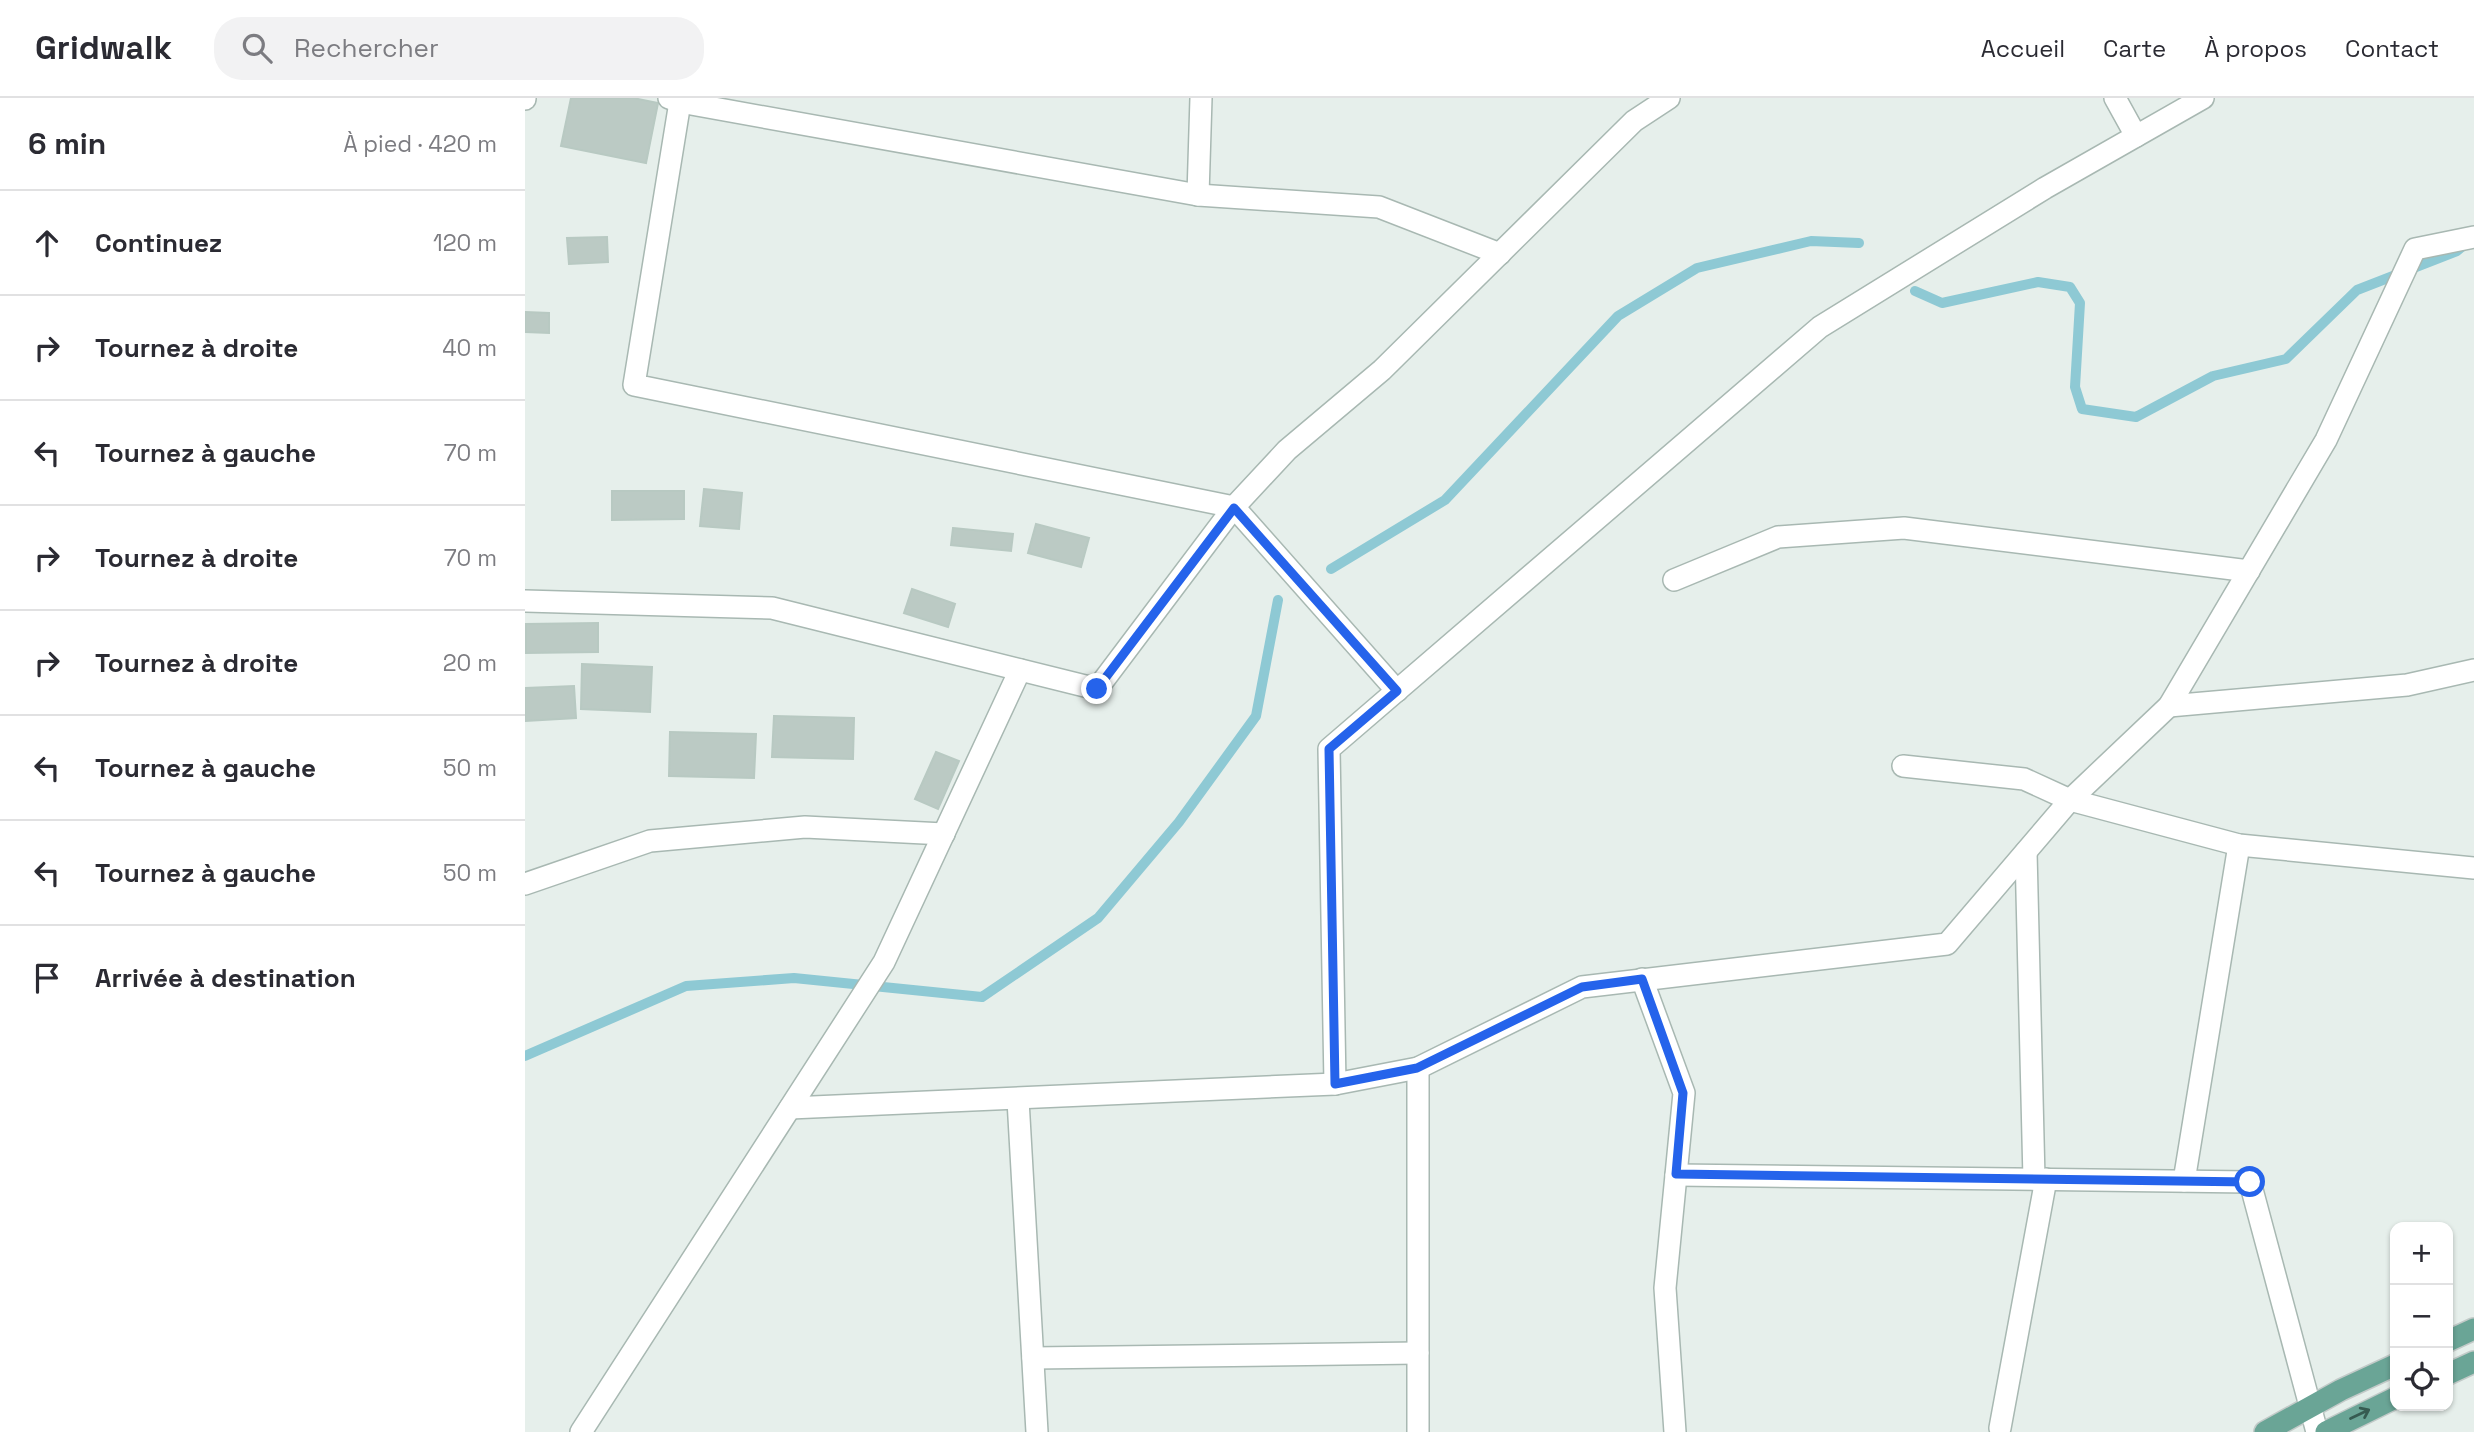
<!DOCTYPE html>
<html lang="fr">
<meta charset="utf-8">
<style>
:root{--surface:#fff;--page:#f2f2f3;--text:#2b2b33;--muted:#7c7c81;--line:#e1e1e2}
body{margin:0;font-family:"Space Grotesk",sans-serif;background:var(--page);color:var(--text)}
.controls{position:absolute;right:21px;bottom:21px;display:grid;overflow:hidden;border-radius:14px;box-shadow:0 2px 5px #0004}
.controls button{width:63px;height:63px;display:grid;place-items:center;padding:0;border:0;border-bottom:2px solid var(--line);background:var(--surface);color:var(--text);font:35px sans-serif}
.stop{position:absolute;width:21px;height:21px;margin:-16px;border:5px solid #2563eb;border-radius:50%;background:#fff}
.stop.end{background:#2563eb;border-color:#fff;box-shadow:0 2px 7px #0008}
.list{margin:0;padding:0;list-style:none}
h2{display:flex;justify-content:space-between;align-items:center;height:91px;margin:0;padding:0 28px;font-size:30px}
h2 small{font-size:23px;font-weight:400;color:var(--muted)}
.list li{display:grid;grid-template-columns:46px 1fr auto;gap:21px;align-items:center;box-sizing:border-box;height:105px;padding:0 28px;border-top:2px solid var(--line)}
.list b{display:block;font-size:26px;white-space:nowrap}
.list em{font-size:23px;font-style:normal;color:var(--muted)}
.icon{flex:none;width:38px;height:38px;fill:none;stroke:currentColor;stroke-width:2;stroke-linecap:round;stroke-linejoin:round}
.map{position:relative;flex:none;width:1949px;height:1334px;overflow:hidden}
header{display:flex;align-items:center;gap:42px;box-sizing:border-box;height:98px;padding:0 35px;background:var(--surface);border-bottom:2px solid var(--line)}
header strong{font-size:33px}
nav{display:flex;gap:38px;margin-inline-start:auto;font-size:24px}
.search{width:490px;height:63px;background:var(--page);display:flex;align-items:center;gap:18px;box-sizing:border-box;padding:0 24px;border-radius:28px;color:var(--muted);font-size:26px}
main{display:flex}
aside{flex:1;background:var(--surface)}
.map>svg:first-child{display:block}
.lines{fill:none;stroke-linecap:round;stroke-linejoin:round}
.stream{stroke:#8ec9d4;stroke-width:10}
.building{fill:#bbcac4;stroke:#b8c9c2;stroke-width:2}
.minor-casing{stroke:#a8b8b2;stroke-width:24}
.major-casing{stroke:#c2cac8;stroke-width:24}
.minor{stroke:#fff;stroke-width:21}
.major{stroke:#6aa596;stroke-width:21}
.oneway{stroke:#365b51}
.route{stroke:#2563eb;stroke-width:9}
</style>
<header>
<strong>Gridwalk</strong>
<div class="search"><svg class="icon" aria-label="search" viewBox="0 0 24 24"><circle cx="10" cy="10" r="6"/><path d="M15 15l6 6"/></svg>Rechercher</div>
<nav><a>Accueil</a><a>Carte</a><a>À propos</a><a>Contact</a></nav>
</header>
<main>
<aside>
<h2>6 min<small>À pied · 420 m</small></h2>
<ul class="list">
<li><svg class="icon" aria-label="ahead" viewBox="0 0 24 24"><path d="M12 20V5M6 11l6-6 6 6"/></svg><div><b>Continuez</b></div><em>120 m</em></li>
<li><svg class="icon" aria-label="right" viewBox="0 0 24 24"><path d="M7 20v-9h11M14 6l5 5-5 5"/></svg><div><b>Tournez à droite</b></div><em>40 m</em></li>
<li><svg class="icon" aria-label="left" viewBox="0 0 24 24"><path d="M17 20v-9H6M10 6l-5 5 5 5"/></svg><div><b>Tournez à gauche</b></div><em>70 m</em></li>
<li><svg class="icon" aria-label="right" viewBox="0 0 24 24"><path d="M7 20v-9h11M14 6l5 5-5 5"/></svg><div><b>Tournez à droite</b></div><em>70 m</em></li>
<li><svg class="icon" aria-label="right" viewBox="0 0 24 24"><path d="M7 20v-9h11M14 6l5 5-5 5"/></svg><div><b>Tournez à droite</b></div><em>20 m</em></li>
<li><svg class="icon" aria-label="left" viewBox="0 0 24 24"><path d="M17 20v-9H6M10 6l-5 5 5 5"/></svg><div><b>Tournez à gauche</b></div><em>50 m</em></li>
<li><svg class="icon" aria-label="left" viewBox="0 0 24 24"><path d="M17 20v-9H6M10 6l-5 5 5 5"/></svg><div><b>Tournez à gauche</b></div><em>50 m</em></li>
<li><svg class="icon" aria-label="arrive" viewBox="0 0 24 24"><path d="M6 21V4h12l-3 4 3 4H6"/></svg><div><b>Arrivée à destination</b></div></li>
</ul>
</aside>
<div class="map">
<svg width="1949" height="1334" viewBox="0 0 1949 1334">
<rect width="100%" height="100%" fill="#e6efeb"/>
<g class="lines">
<g class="stream">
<polyline points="1390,193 1417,205 1513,184 1545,189 1555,205 1550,289 1557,311 1611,319 1688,278 1761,261 1832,192 1932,153 1938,148"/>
<polyline points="806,471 920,402 1093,218 1172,170 1286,143 1334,145"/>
<polyline points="0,958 161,888 269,880 457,899 573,820 654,724 731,618 753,502"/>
</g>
</g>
<g class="building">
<polygon points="46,0 108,0 133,5 121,65 36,48"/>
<polygon points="82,139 83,164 44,166 42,140"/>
<polygon points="0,214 24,215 24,235 0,234"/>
<polygon points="179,391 217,395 214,431 175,428"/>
<polygon points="87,393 159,393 159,421 87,422"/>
<polygon points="511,426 564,440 556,469 503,455"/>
<polygon points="428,430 488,436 486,453 426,447"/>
<polygon points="387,491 430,506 423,529 379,515"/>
<polygon points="73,525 73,554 1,555 1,526"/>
<polygon points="57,566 127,569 125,614 56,611"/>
<polygon points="49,588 51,620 0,623 0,590"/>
<polygon points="249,618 329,620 328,661 247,659"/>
<polygon points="145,634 231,636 229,680 144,678"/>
<polygon points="411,654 434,663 413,711 390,701"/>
</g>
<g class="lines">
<defs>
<g id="minor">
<polyline points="144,0 155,4 673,97 854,109 975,156"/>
<polyline points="1590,0 1611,38"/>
<polyline points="0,1 0,0"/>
<polyline points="155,4 109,287 709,409 872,593"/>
<polyline points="673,97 676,0"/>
<polyline points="1149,482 1253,439 1379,430 1724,473"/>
<polyline points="0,503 247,510 572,591 709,409 762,352 857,272 1109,23 1144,0"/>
<polyline points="1644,608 1882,587 1949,572"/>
<polyline points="1378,668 1499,681 1545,702 1714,747 1949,770"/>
<polyline points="1501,754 1509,1081"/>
<polyline points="0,786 125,743 280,729 419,736"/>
<polyline points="1117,881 1159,995 1140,1190 1150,1334"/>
<polyline points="893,970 893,1334"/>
<polyline points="810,986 804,651 1295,229 1520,90 1678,0"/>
<polyline points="493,1002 512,1334"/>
<polyline points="265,1010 810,986 893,970 1057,889 1422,846 1545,702 1644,608 1801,342 1890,151 1949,139"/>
<polyline points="1151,1077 1725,1084 1792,1334"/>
<polyline points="1659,1083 1714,747"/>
<polyline points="508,1260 893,1255"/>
<polyline points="1475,1330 1521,1081"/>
<polyline points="56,1334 359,864 495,572"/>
</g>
<g id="major">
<polyline points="1923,1243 1949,1231"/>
<polyline points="1923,1276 1949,1264"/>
<polyline points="1740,1334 1816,1292 1870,1267"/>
<polyline points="1801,1334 1870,1300"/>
</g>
</defs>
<use href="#minor" class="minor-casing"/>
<use href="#major" class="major-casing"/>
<use href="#minor" class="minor"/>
<use href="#major" class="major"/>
</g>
<defs><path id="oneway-shaft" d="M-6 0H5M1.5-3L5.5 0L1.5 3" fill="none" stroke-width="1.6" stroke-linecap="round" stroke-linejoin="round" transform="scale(1.75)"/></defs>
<use class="oneway" href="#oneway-shaft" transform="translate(1835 1316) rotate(-25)"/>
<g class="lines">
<polyline class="route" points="572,591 709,410 872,593 804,651 810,986 892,970 1057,889 1117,881 1158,995 1151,1076 1725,1084"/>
</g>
</svg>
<div class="controls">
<button>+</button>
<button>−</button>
<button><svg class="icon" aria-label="locate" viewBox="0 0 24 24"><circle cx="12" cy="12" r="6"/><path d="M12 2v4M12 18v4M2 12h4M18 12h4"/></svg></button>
</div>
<div class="stop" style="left:1725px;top:1084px"></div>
<div class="stop end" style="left:572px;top:591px"></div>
</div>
</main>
